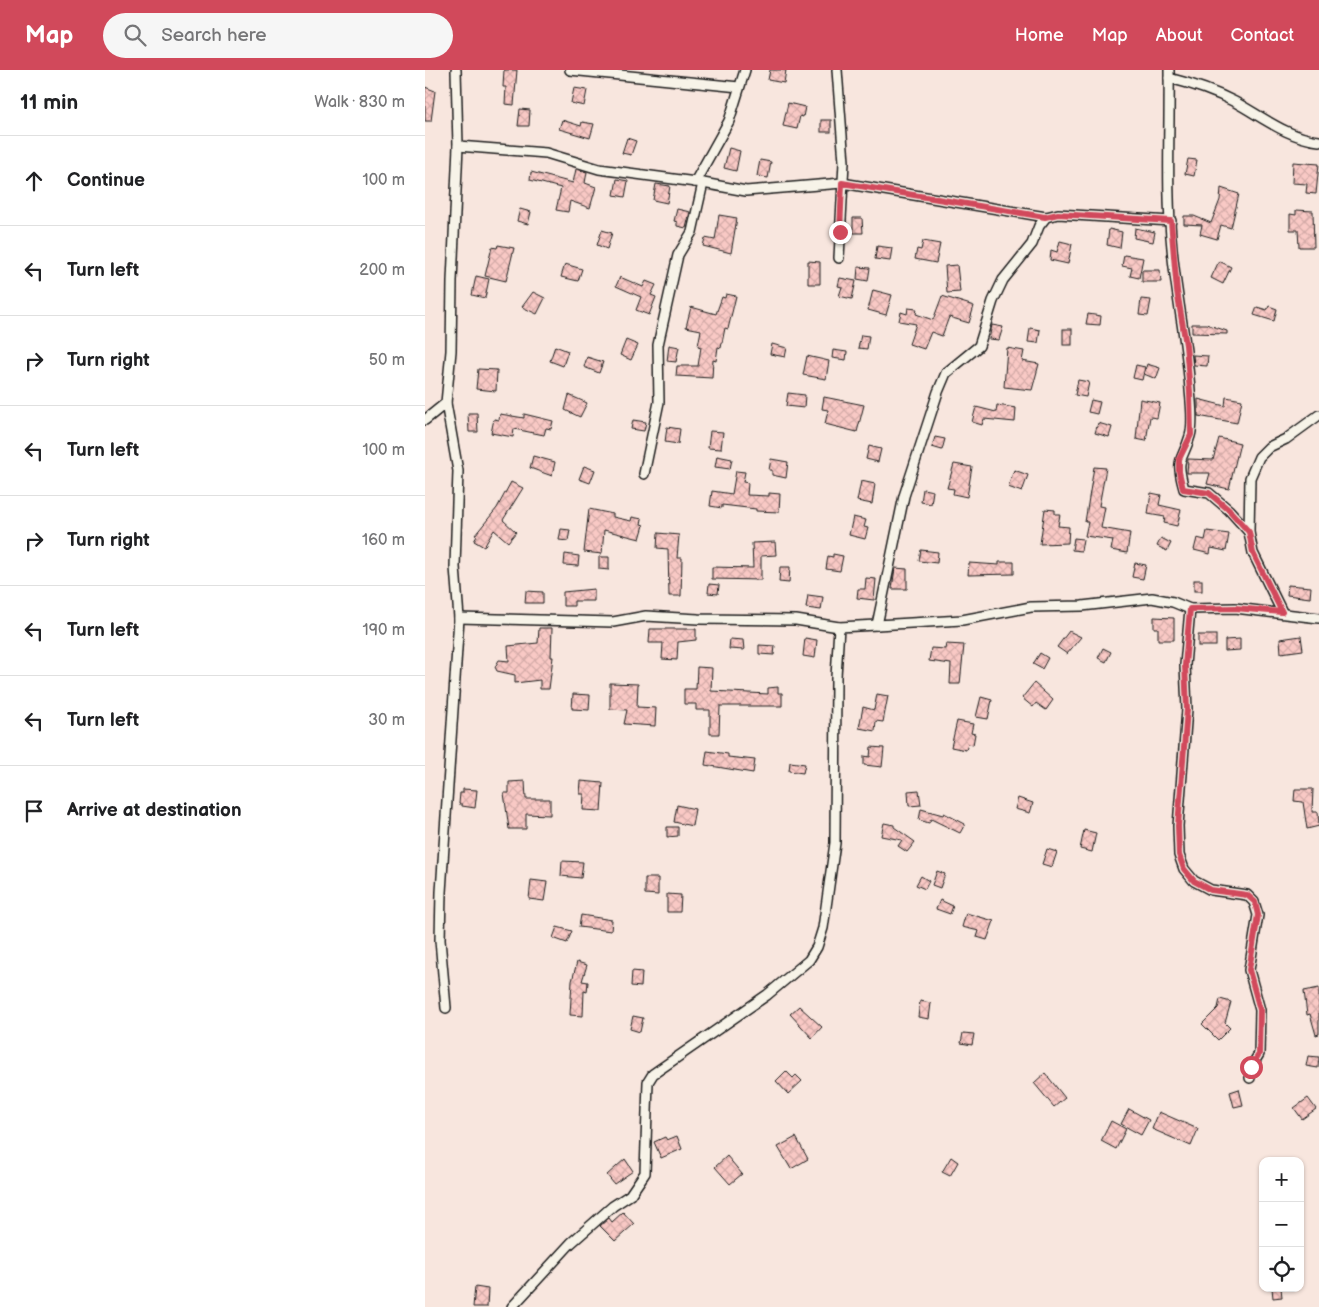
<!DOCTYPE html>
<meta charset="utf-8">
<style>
:root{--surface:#fff;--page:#f6f6f6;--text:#202124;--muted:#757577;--line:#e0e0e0;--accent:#d1495b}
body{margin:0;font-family:"Balsamiq Sans",sans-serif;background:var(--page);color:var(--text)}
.controls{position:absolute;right:15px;bottom:15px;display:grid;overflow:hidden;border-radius:10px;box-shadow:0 1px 4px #0004}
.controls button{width:45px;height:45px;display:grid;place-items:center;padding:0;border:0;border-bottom:1px solid var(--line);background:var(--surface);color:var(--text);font:25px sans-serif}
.stop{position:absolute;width:15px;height:15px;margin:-11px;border:4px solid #d1495b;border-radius:50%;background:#fff}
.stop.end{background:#d1495b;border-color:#fff;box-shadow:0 1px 5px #0008}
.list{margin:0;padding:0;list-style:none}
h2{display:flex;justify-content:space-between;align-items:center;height:65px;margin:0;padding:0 20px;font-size:21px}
h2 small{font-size:16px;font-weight:400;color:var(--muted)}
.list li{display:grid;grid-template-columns:32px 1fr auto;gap:15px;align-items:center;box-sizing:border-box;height:90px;padding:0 20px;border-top:1px solid var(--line)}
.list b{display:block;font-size:19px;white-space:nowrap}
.list em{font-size:16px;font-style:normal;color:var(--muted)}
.icon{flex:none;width:28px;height:28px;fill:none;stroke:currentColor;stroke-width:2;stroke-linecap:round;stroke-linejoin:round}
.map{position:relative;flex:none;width:894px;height:1237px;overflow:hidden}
header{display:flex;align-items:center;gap:30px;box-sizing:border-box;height:70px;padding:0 25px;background:var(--accent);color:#fff}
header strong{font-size:24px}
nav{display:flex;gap:28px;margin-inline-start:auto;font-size:18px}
.search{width:350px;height:45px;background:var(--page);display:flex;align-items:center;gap:12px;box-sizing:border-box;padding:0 18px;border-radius:28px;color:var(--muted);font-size:19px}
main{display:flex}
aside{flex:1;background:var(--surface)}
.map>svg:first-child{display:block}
.building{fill:url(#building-cross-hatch);stroke:#1c1c1c}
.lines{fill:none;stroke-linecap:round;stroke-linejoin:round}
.street-casing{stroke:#1c1c1c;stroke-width:12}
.street{stroke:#f7f3e8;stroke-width:9}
.route{stroke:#d1495b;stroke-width:6}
</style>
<header>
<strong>Map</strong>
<div class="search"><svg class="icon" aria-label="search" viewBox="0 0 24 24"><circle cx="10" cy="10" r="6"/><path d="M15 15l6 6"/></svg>Search here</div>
<nav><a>Home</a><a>Map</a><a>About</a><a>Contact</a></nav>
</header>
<main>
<aside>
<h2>11 min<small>Walk · 830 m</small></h2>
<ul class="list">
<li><svg class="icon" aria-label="ahead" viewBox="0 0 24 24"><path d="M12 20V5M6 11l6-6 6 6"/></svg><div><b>Continue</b></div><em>100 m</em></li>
<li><svg class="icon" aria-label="left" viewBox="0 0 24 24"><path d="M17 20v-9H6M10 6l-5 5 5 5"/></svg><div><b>Turn left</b></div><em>200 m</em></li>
<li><svg class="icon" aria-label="right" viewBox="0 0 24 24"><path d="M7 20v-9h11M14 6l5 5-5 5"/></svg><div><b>Turn right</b></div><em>50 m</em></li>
<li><svg class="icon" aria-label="left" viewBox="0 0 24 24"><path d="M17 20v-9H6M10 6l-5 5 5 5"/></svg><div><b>Turn left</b></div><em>100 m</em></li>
<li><svg class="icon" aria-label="right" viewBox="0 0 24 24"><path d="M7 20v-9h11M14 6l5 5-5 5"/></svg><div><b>Turn right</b></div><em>160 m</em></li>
<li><svg class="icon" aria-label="left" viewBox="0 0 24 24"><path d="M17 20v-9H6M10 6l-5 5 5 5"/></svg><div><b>Turn left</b></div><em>190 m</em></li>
<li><svg class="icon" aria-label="left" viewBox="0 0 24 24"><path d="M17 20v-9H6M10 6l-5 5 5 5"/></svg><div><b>Turn left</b></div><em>30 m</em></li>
<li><svg class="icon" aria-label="arrive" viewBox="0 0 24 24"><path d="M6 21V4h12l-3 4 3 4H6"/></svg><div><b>Arrive at destination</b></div></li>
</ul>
</aside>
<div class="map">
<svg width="894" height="1237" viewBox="0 0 894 1237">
<defs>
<pattern id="building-cross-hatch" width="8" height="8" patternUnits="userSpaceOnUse" patternTransform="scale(1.25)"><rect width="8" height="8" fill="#f9c9c5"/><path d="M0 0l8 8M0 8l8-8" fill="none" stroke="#d5aca9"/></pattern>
</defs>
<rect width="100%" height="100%" fill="#f8e6de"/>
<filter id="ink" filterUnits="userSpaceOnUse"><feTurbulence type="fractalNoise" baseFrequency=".02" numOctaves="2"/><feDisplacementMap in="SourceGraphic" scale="10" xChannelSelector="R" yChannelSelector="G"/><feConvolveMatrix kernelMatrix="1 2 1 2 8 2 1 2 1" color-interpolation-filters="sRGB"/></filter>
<g filter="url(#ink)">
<g class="building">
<polygon points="79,0 92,0 89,35 80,34 81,17 78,17"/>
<polygon points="345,0 361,0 359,13 343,10"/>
<polygon points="0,17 10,21 6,51 0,51"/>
<polygon points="149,18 162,20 159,36 146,33"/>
<polygon points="363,33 380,37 378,47 375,46 372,59 358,56"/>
<polygon points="95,39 105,40 104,56 93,56"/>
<polygon points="137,50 156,56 157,52 169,54 165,68 134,59"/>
<rect x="396" y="50" width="10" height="12"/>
<polygon points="202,68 211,71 206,85 197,83"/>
<polygon points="304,78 315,81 311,101 299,98"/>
<polygon points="763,89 772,90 769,106 760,104"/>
<polygon points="335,90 346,92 343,108 332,106"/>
<polygon points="868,92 894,94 891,124 881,123 882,114 867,113"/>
<polygon points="151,99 162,102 160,113 171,117 165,138 145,131 143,142 131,140 136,118 105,110 106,102 148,113"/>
<polygon points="192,109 203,111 200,127 189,125"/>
<polygon points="231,114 245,116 242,133 228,130"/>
<polygon points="796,118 814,124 806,158 796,155 792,169 775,164 777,155 759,154 759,146 769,146 786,153 795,130"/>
<polygon points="95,139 106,142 103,154 92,151"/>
<polygon points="252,139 265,142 261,158 252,156 252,152 249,151"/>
<polygon points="871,140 888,141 889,177 874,177 873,160 865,160 865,144 871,145"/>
<polygon points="294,145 312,148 306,183 278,176 280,168 290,170"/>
<polygon points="428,148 437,148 438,163 428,163"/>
<polygon points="710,158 730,162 728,172 709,168"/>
<polygon points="684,159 697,162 695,178 682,175"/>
<polygon points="177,160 187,163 182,179 172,175"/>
<polygon points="498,171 515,174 511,193 490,189 492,179 496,180"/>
<polygon points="635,171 647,174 643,194 625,190 626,180 632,182"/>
<polygon points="73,175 89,178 81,211 60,206 67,177 72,178"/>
<polygon points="452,176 467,178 465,191 450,189"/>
<polygon points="699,185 718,188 714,208 705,206 707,198 697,196"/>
<polygon points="383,191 395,192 395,214 383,214"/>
<polygon points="794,191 806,197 798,214 786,208"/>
<polygon points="140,194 157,199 153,211 136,207"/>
<polygon points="532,195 535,222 522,223 520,196"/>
<polygon points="433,197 445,198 443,211 432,209"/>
<polygon points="717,200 735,200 736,212 717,212"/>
<polygon points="51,206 64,209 60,228 47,225"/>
<polygon points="195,207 218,217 221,211 231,215 226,225 231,227 224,245 211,240 216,227 191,216"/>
<polygon points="415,208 431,211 427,229 414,226 417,217 413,216"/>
<polygon points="448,220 467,225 461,245 443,240"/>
<polygon points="108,222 120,228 112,244 97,237"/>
<polygon points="301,224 311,226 303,259 300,258 296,278 293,277 291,291 288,290 287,308 251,306 252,296 273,296 276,277 273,276 276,260 261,257 266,237 291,244 297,227 300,228"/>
<polygon points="517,226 549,236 544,253 524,247 517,266 506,262 499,279 484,274 491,254 474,251 476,242 482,244 483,238 492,239 491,244 508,250"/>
<polygon points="716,229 726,230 723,246 714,245"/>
<polygon points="844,236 852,239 849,251 829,245 832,237 842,240"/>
<polygon points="663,244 676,246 675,255 661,254"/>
<polygon points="767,254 781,254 802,261 802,264 767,263"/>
<polygon points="567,255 578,257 574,270 564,269"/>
<polygon points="605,258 615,260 613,273 603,272"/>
<rect x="638" y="259" width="9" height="16"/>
<polygon points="436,265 444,266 442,279 433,278"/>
<polygon points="201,270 213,275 206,290 195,285"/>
<polygon points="347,274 362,278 360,287 345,284"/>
<polygon points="244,275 254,277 251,292 242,291"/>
<polygon points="130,276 143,281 138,296 125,291"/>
<polygon points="582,278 599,281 597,291 614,294 607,320 579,317"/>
<polygon points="408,280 422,282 421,290 407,288"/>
<polygon points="768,285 783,286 782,296 769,295"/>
<polygon points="382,286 404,291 401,309 378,305"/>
<polygon points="162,287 178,292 174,303 159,297"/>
<polygon points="722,294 735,298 731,309 719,304"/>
<polygon points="711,295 720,297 717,310 708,308"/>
<polygon points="53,299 72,300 71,321 51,319"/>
<polygon points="653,310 664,312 661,327 650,325"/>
<polygon points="363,323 380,325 379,338 361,336"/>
<polygon points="144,325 162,333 155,347 140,340"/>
<polygon points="399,327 439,335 432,362 400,354 403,340 397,339"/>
<polygon points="801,327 817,330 812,353 773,346 773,329 800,336"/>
<polygon points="715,329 735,333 732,348 725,347 721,371 711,369"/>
<polygon points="666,330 675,332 672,344 663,342"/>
<polygon points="572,335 591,338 590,352 559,349 557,355 547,352 551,337 571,342"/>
<polygon points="43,343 52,343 53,362 44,362"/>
<polygon points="75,344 99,348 99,344 128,351 126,359 121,358 119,365 89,359 88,367 66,363 69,349 74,350"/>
<polygon points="208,350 221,352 219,361 206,359"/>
<polygon points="673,353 687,357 684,367 670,363"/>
<polygon points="242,357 255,359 253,374 240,372"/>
<polygon points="285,361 298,362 296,379 283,378"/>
<polygon points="510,367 520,369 517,380 507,377"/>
<polygon points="794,368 815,373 804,419 782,414 785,403 762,403 763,389 788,390"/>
<polygon points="444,376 456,379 453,392 441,389"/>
<polygon points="108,386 130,392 127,406 105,398"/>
<polygon points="292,386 307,389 305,399 290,397"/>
<polygon points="346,389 363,392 361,408 347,405 347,400 344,400"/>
<polygon points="529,394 547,397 542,427 528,424 529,419 522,418"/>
<polygon points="159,396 170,400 165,413 154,409"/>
<polygon points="669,397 681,398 674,436 680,437 676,458 705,463 702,483 686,480 688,470 660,466 663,452 660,452"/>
<polygon points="589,400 603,405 597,422 583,417"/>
<polygon points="311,401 320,402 318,412 323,413 322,425 344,426 344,423 355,424 354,442 331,441 331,439 297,435 297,438 285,436 287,421 307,424"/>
<polygon points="436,411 450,414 447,434 432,431"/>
<polygon points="86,412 98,418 78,450 91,462 83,472 69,460 59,477 49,471 52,466 50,465 72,438"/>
<polygon points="498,419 508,421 506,434 496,432"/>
<polygon points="726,423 736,425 734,435 756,440 752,456 739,453 740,447 723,444"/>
<polygon points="164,439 188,444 188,447 206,451 207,447 217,449 216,454 219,455 215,469 179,460 177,484 159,482"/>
<polygon points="620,439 630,440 630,444 635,444 633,456 644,457 643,473 615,474"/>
<polygon points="428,447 441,450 439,457 443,458 440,469 424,465"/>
<polygon points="136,459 145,460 143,471 134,470"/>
<polygon points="782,461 804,464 801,481 786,478 785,484 769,480 772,468 780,470"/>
<polygon points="233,463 254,465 252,488 257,488 256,526 244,526 243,479 232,478"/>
<polygon points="649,468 658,469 656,481 647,480"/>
<polygon points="736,468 746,473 742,481 732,476"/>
<polygon points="350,472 351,485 336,486 336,510 287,509 287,497 328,498 327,473"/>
<polygon points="496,480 513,482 512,493 494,491"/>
<polygon points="140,484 154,486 153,496 139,495"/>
<polygon points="408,484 418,486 415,501 401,499 403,486 408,487"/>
<polygon points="174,487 184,487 184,500 174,499"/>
<polygon points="574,492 589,492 589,504 543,505 544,493 574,495"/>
<polygon points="710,493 721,495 718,509 707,507"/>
<polygon points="355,497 365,497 364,513 354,512"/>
<polygon points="470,498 482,499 482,519 467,519"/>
<polygon points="441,508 451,509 449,530 432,528 433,519 440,519"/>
<rect x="769" y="510" width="8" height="11"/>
<polygon points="284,514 294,515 293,524 283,523"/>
<polygon points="863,515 886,517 885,528 862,525"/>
<polygon points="169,519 169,531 149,531 149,536 138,536 138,522"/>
<polygon points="101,521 118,522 118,533 100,533"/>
<polygon points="383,525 398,527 396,540 381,538"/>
<polygon points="729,547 749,548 749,570 733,570 733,558 729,558"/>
<polygon points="114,558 127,558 126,587 128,587 124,619 115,619 115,610 90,613 90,605 72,601 70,597 74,590 84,591 83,576 113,573"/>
<polygon points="225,559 271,559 271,570 253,572 252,590 237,589 238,573 224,573"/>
<polygon points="644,561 656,567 642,584 632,577"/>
<rect x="773" y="565" width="18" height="11"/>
<polygon points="876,566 878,580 856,583 855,569"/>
<polygon points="380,568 392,570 390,588 378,586"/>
<polygon points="305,569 318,570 319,580 304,579"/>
<polygon points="815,569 815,580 800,581 800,570"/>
<polygon points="521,574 539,575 535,614 525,614 526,594 504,591 506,578 520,579"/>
<polygon points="334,575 350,576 349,585 334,584"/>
<polygon points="678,578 686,582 681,592 673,588"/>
<polygon points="615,583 623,588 617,599 608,594"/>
<polygon points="272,597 287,598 286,621 343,624 343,618 353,617 353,623 357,623 357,636 295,636 294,664 285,664 285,640 271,640 271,634 259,634 259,619 271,619"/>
<polygon points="185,613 213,614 212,637 231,638 230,656 199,654 202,640 185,639"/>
<polygon points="609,613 628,630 621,640 611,633 608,637 597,628"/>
<polygon points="148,624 165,625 164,640 147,639"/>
<polygon points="452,624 463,626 458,652 451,651 450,661 434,658 438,637 449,640"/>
<polygon points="556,627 567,630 563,649 551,647"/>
<polygon points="532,651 548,654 546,663 550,664 548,675 543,674 541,680 526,677"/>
<polygon points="446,677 459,678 457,697 439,695 439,686 445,687"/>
<polygon points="282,681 303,684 303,687 330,690 328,703 280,695"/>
<polygon points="365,692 380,694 378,703 364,701"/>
<polygon points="100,711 101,729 125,729 125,745 101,744 101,759 84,759 79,723 84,723 84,712"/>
<polygon points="156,711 178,713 176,741 158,740 159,724 155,724"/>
<polygon points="38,719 52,720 50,738 37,736 37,734 34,734 35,723 38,723"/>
<polygon points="870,719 888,719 887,742 893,742 894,756 882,759 878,732 869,731"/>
<polygon points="494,720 496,735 484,736 483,721"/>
<polygon points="593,728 608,733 605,743 590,739"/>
<polygon points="252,735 270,739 267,756 249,752"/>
<polygon points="496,739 518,745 519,743 540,754 535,763 506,749 504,753 494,750"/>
<polygon points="459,753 469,755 469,757 490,772 482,782 473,776 477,770 456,766"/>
<polygon points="242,757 253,757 253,766 242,767"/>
<polygon points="659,760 671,763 667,782 655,779"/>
<polygon points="622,779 632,782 627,797 617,794"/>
<polygon points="137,791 158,792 156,808 136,806"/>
<polygon points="512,801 520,804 515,818 507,815"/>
<polygon points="496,806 504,811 500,819 491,815"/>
<polygon points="220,808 233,808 233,825 220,824"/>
<polygon points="106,810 122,812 119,831 104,829"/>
<polygon points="242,824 256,825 255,842 242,842"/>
<polygon points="515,830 528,836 525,844 511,839"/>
<polygon points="541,843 569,851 562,870 552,867 554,861 537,857"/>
<polygon points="156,845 187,850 186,861 154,857"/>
<polygon points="132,857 147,861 142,873 128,868"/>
<polygon points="152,892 162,895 157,911 163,912 162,922 159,921 158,946 145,945 147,911"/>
<polygon points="207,901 217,902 216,917 206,916"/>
<polygon points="894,918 894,964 891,965 885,944 882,945 879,921"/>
<polygon points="795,929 806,932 800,953 805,958 793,970 777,954 793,938"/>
<polygon points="495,931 506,933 504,949 493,947"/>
<polygon points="374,936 397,957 387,968 365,944"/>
<polygon points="208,946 218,948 215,962 205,959"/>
<polygon points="538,963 549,964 547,975 536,973"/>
<polygon points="883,986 894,987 893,998 881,996"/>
<polygon points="361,1001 368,1008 371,1005 377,1011 363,1024 351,1011"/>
<polygon points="620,1003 640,1028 629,1037 609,1013"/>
<polygon points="814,1019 818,1035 809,1037 805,1022"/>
<polygon points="883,1028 891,1039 877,1049 869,1038"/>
<polygon points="704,1039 724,1050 716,1065 696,1054"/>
<polygon points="734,1042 773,1059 766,1076 727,1059"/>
<polygon points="686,1051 701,1059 691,1079 676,1071"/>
<polygon points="252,1066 257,1079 236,1088 229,1072 240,1067 242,1070"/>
<polygon points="371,1067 383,1089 366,1099 353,1077"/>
<polygon points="302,1086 317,1104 305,1114 290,1097"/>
<polygon points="526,1087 533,1092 525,1106 517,1102"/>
<polygon points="200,1089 208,1101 189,1114 182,1105"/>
<polygon points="198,1142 209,1154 190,1171 175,1156 184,1148 187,1152"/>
<polygon points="50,1217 63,1219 62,1237 48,1237"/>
<polygon points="847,1218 856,1218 857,1227 848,1228"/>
</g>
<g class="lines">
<defs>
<g id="street">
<polyline points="145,0 314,17"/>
<polyline points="412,0 419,92 414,188"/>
<path d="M744,0C745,59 741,119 747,178C751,226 762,272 765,320C766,333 769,353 765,366C757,393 750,386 759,419L784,423L804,440L824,462"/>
<path d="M744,8C768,14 789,21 810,32C836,46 863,68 894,71"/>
<polyline points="33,76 121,83 174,99 278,113 321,121 417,113 621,147"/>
<polyline points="270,112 304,51 320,0"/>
<polyline points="0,350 21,333"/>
<polyline points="219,404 234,332 233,275 253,185 267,162 278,113"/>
<polyline points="765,539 760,595 762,639 753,756 754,785 759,799 769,811 786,820 822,825 829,832 833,845 824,900 835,940 834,984 826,997 825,1008"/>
<polyline points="857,542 828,483 824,462 825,408 834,387 844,377 861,369 894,345"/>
<polyline points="34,548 188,552 221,546 273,549 371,550 414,557 452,555 537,550 606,537 657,536 727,528 748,532 765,539 810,538 894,548"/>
<polyline points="452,555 479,426 513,322 521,303 554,276 568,231 578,210 607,174 614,156 621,147 633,144 746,151"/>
<polyline points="21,938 15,870 16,822 34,548 30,497 33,401 21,333 26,281 27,211 33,76 31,0"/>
<polyline points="87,1237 146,1173 188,1136 205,1125 220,1103 223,1012 228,1004 342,925 384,890 392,877 398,858 410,773 411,607 414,557"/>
</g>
</defs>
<use href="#street" class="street-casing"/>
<use href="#street" class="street"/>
</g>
</g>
<g class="lines" filter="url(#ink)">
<polyline class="route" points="415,162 417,113 620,147 633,144 746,151 752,221 761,275 765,322 766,365 754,389 754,402 758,419 784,423 804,440 824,462 828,483 857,542 810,538 765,539 760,595 762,639 753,756 754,785 759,799 769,811 786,820 822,825 830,832 833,845 824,900 835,940 834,984 826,997"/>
</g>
</svg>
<div class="controls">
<button>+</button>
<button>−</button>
<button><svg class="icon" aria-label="locate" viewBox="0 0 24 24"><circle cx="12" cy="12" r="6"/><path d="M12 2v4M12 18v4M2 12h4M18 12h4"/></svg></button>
</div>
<div class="stop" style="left:826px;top:997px"></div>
<div class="stop end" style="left:415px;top:162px"></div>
</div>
</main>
